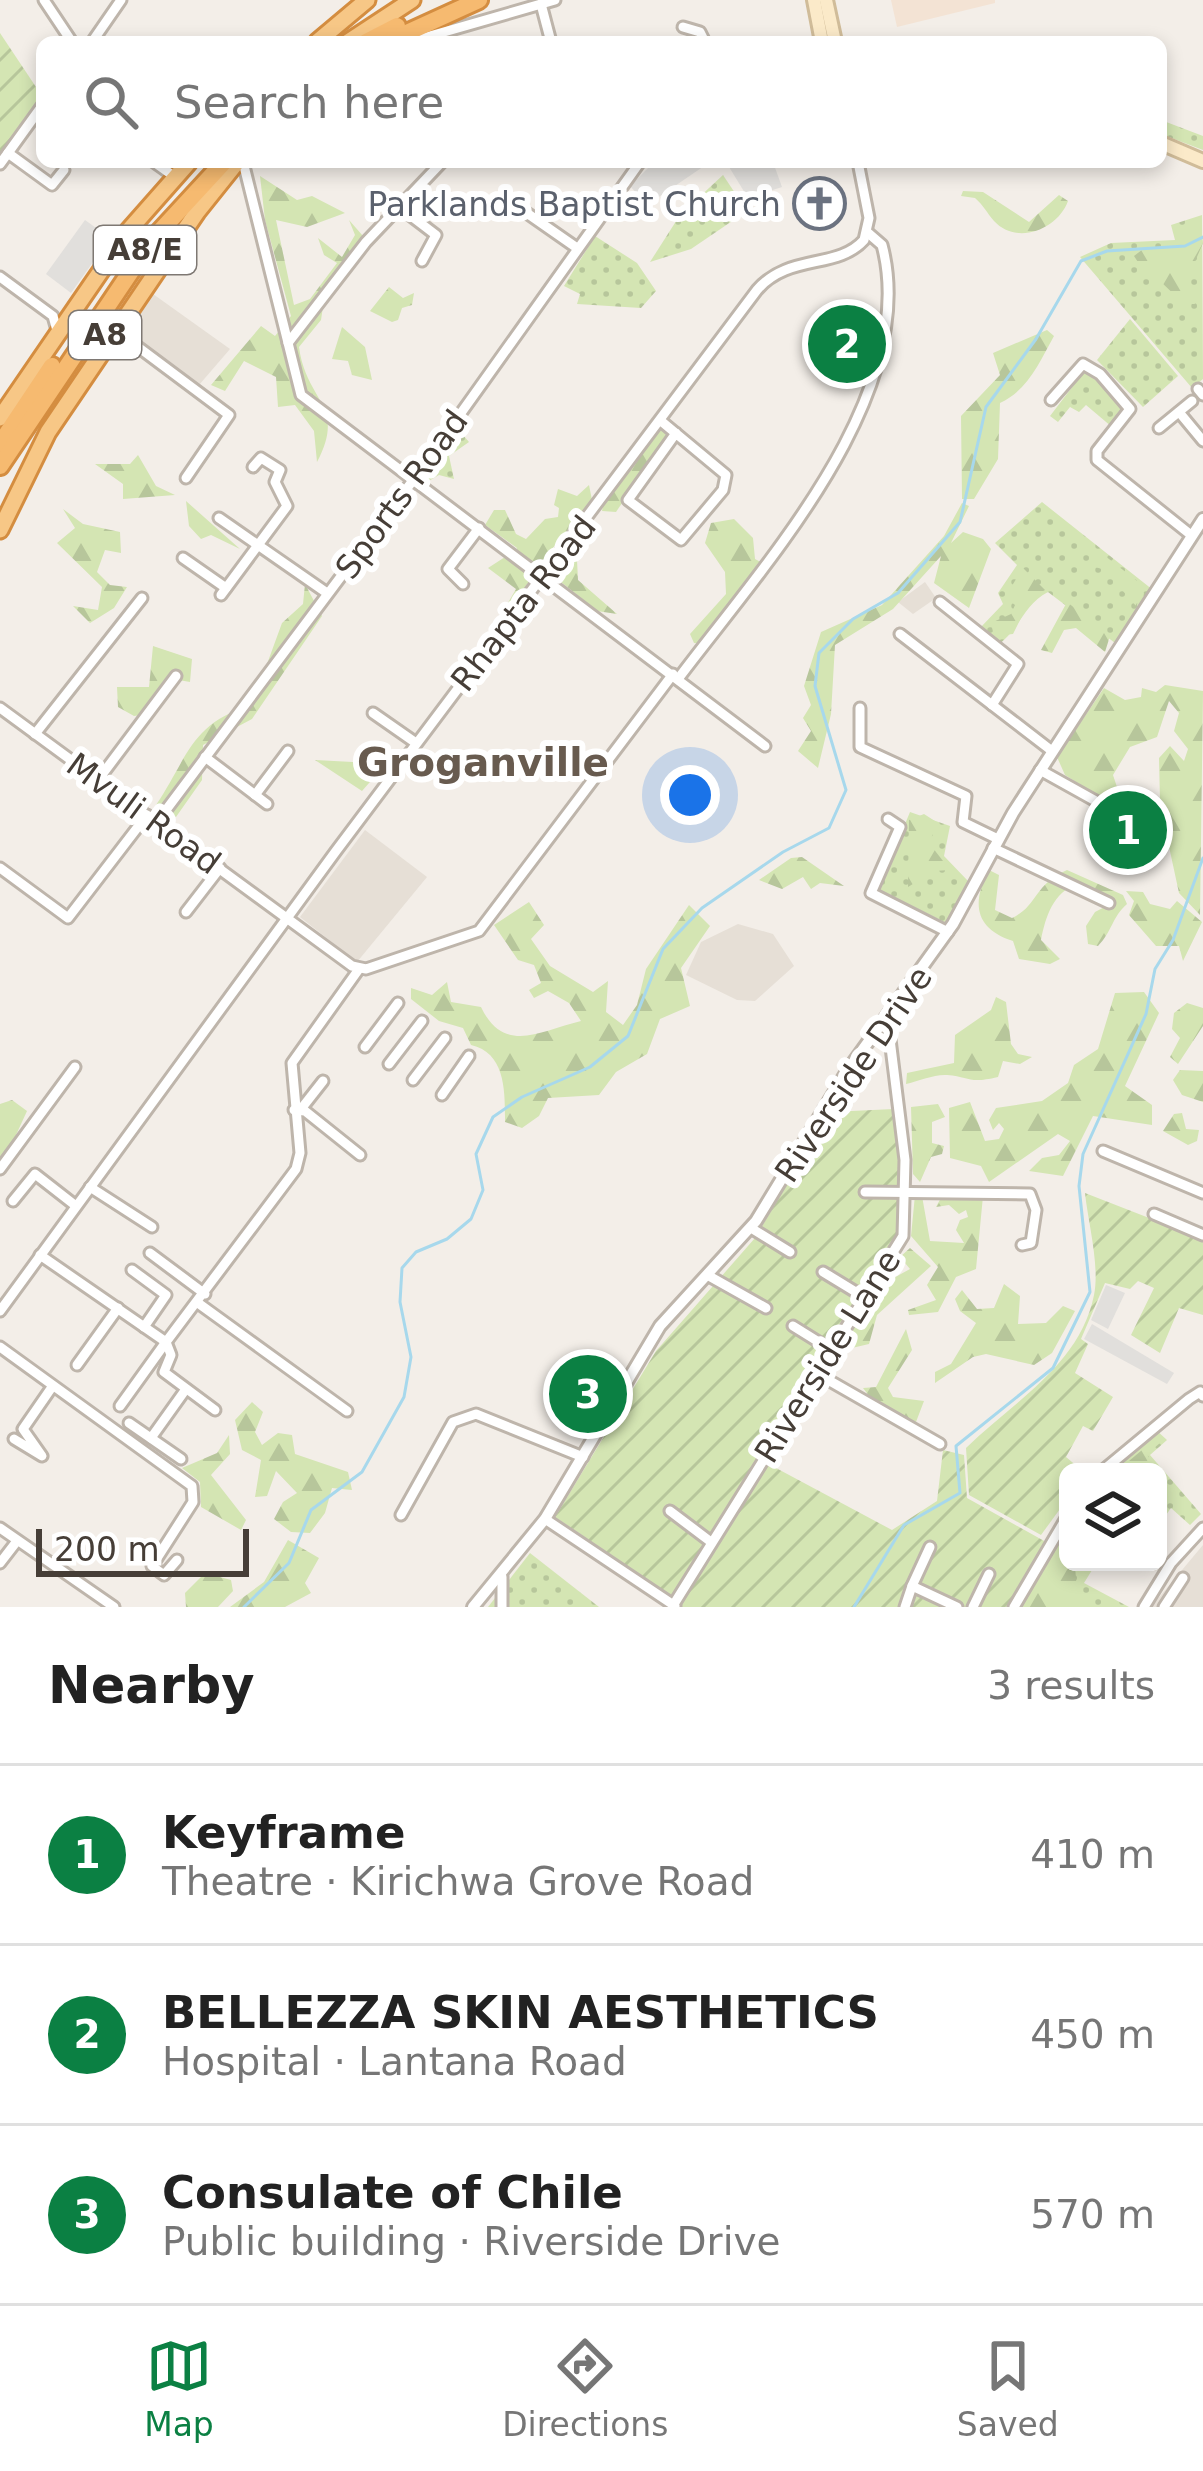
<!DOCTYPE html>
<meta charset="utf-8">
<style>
:root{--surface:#fff;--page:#f6f6f6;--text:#222;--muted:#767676;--line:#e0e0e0;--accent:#0b8043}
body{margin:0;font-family:"DejaVu Sans",sans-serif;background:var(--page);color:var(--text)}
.controls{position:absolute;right:36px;bottom:36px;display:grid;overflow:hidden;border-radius:18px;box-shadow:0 6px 18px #0003}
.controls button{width:108px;height:108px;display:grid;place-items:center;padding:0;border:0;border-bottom:3px solid var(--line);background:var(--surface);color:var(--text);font:60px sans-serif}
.scale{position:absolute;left:36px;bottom:30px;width:213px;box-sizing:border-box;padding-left:12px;border:6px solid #463e37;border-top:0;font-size:33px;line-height:42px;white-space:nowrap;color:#463e37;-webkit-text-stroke:9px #fff;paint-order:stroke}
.you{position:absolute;left:690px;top:795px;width:42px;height:42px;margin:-30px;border:9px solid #fff;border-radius:50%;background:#1a73e8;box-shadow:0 0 0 18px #1a73e833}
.badge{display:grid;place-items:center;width:78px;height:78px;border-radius:50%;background:var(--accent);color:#fff;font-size:39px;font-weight:700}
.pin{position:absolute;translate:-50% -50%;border:6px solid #fff;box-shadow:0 3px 12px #0006}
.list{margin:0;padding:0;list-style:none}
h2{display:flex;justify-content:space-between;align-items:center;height:156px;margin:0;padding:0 48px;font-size:51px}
h2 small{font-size:39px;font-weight:400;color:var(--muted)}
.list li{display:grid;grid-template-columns:78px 1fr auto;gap:36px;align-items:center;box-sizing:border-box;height:180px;padding:0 48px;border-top:3px solid var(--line)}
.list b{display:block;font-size:45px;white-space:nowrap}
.list p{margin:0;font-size:39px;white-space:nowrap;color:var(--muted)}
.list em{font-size:39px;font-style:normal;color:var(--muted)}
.icon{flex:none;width:66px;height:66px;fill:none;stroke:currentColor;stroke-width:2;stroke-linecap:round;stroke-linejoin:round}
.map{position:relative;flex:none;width:1203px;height:1607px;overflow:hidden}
.search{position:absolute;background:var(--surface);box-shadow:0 6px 18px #0003;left:36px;right:36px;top:36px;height:132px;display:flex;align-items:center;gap:30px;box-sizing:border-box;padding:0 42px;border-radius:18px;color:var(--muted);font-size:45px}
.sheet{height:696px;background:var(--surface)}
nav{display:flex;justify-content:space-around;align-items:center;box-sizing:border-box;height:168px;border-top:3px solid var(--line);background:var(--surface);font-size:33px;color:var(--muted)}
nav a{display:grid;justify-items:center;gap:6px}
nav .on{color:var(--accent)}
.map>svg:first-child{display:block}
.residential{fill:#e6dfd6}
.commercial{fill:#f3e3d4}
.grass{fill:url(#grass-dots)}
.forest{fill:url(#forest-firs)}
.garden{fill:url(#garden-furrows)}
.parking{fill:#e1dfdc}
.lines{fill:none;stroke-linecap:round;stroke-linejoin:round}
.stream{stroke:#a7d8ec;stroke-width:3}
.minor-casing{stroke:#beb5ab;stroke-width:15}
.tertiary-casing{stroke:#beb5ab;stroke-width:16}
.secondary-casing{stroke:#d0bc99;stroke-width:18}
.trunk-casing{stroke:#d48d40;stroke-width:21}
.motorway-casing{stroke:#d48d40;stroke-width:22}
.minor{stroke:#fff;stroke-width:9}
.tertiary{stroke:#fff;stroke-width:10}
.secondary{stroke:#fbeac9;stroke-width:12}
.trunk{stroke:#f7c786;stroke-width:15}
.motorway{stroke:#f6ba70;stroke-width:16}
.labels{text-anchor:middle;stroke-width:12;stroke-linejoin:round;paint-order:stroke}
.shield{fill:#fff;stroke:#7e7873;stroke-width:3}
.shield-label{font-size:30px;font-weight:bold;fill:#463e37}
.worship-label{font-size:33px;fill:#5b616d;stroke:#fff;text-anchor:end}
.street-label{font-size:33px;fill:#463e37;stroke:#fff}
.quarter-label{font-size:39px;font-weight:bold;fill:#685b4f;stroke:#fff}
</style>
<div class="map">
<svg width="1203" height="1607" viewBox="0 0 1203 1607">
<defs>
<pattern id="grass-dots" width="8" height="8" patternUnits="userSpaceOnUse" patternTransform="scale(3)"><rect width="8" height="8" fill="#d4e5b3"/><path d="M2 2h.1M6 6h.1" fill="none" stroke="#b7c69b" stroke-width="1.8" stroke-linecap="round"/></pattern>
<pattern id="forest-firs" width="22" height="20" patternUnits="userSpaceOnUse" patternTransform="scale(3)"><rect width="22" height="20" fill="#d4e5b3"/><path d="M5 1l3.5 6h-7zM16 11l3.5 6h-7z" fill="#b7c69b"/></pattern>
<pattern id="garden-furrows" width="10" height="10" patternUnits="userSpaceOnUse" patternTransform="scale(3)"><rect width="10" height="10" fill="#d4e5b3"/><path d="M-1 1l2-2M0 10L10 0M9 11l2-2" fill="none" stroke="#b7c69b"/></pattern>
</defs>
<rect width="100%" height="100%" fill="#f3eee8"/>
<g class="residential">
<polygon points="153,294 230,349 199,385 127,332"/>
<polygon points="925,582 936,598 913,614 898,602"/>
<polygon points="365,830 427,877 357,962 300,917"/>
<polygon points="738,924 773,934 794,966 755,1001 737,1000 686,975 701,942"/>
<polygon points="1203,1545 1203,1607 1151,1607"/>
</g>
<polygon class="commercial" points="891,0 995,0 995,3 897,27"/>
<g class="grass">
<polygon points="1161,120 1203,136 1203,150 1161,134"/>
<polygon points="723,175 747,211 691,249 650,262 680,215"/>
<polygon points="1202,215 1203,379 1192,388 1080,257 1111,243 1175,240 1171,225"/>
<polygon points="595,236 637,263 656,291 641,308 577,304 580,294 564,286"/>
<polygon points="1130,319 1178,376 1143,407 1097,360"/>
<polygon points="1086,369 1126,410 1112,427 1086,405 1079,412 1070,407 1058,422 1050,416"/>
<polygon points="440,432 451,440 463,435 469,442 449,456 454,479 439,475 427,482 427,450"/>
<path d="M1042,502L1153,590L1115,643L1048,592C1024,604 1020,629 999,644L980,628L1003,604L998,593L1017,565L995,543Z"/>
<polygon points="910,812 950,826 944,856 968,881 946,923 878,889"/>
<polygon points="1155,1429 1167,1440 1150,1455 1201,1514 1190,1525 1171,1508 1166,1515 1158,1512 1158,1472 1106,1472"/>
<polygon points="1057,1537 1068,1543 1068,1562 1097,1562 1084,1583 1129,1607 1016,1607"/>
<polygon points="530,1553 599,1607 488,1607"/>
</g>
<g class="forest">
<path d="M260,176L297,200L312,196L345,213L307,227L276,220L294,305L310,299L337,263L324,255L318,238L342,257L355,235L349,220L363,236L341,285L326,287L321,320L299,347C306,402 347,405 317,462L314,431L295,405L278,407L276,377L244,361L225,391L211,385L261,326L275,336L291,316L265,220Z"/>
<path d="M963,191L983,192L1029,222L1059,195L1068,201C1058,229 1017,246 994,221C987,213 984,206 975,198L961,196Z"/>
<polygon points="1200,219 1203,243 1187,280 1195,304 1184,304 1159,280 1151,282 1134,256 1147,246 1160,250 1175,245 1182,228"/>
<polygon points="389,287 403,298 414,293 412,305 402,308 398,320 392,322 370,311"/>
<polygon points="342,327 365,347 372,380 352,375 348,361 332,359"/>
<path d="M1047,330L1054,336C1039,363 1028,390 1000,403L998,459L974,499H962L961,416L1000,375L993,353Z"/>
<polygon points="653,424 668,432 662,444 616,512 602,511 607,486"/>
<polygon points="138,455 156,486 175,495 123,499 123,484 95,464 130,464"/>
<polygon points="589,485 592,500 539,565 512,609 505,608 516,589 488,568 505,557 512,560 517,548 485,525 494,510 505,510 516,534 526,539 545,519 558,517 559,508 554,505 558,489 577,496"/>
<polygon points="186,501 240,549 211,535 201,539 189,526"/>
<polygon points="962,503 969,506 951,543 963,532 983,539 991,549 969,608 934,583 941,556 893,609 835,645 831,714 818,768 798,751 811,731 803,718 811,705 804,686 821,632 882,605 944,536"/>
<polygon points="63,509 83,524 120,532 121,553 105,550 97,572 110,585 127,587 114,608 90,623 73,606 98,610 102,587 57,543 75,528"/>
<polygon points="734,519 753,538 755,559 770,567 713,644 694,643 690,634 726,594 725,572 705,543 711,523"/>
<polygon points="1100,552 1141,584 1144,594 1136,606 1105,570 1092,566 1089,555"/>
<polygon points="567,556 577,560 578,580 617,614 597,611 556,578"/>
<polygon points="1023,568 1045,590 1031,598 1013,634 994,636 991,623 1011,614 1015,605 1005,597"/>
<path d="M305,584L322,616L252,719L203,745L202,780L176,817L156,805C188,758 190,723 252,705L282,623L303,604Z"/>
<polygon points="1067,602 1110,636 1105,652 1076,628 1064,630 1052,653 1041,650"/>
<polygon points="153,646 192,659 190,682 167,678 157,713 134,716 118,707 117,687 149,687"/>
<polygon points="1165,685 1203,691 1200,915 1179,893 1165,828 1161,844 1147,843 1146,818 1160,801 1159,758 1170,746 1184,761 1188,749 1174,731 1179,713 1169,701 1157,737 1130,747 1113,775 1118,790 1103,799 1065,775 1057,757 1104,688 1125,700 1141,697 1142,688 1156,692"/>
<polygon points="364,758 373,759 377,774 362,791 315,760 353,762"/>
<polygon points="924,814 938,823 929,843 950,870 934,871 908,887 909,820"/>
<polygon points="802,857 844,886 820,883 811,889 803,877 782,889 759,880 791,858"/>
<path d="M989,870L999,875L995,910L1012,918C1038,906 1033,885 1067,870L1123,895L1127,904C1112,917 1112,932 1098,946L1088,944L1086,926L1095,912L1116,901L1077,883C1053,894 1046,915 1041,940L1060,959L1050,964L1019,959L1013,941C975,929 971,903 989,870Z"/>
<polygon points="1126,891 1143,892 1150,904 1170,909 1177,901 1202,922 1183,961 1179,946 1156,946 1129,915 1134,901"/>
<path d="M529,902L544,925L531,939L550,966L593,992L608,981L606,1012L623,1025L637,1005L646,969L689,905L710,926L681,968L690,1006L660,1019L647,1054L616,1072L599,1095L548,1098L539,1116L522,1128L505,1122C505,1092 506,1053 471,1045L463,1028L439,1021L411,999V988L432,995L447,982L451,1002L481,1007C504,1055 540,1031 581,1021L569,1003L548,991L534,998L529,990L541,983L534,965L518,960L494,925Z"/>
<polygon points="1144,992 1159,1013 1125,1086 1152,1105 1152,1125 1093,1116 1063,1176 1029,1171 1042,1158 1059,1155 1070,1141 1058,1134 989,1182 981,1166 950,1158 949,1108 970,1102 985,1141 999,1139 1004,1129 999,1123 993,1130 989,1120 996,1108 1042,1101 1068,1083 1074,1065 1098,1049 1115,993"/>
<path d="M996,997L1006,1002L1011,1044L1018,1054L1032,1057L1020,1064L1003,1061L998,1077C969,1084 970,1077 947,1075C935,1074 918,1081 906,1084L907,1073L954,1063L955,1035L991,1010Z"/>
<polygon points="1187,1003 1203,1008 1203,1026 1178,1064 1170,1057 1180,1038 1172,1029 1174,1013"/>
<polygon points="1180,1070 1203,1071 1203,1102 1182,1095 1173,1080"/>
<polygon points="12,1100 27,1111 0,1170 0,1104"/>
<polygon points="938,1104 945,1117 932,1122 932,1143 944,1146 942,1154 931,1157 920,1182 913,1174 911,1107"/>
<polygon points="1182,1113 1186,1129 1199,1130 1197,1141 1188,1145 1163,1131 1174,1114"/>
<polygon points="943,1194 983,1196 976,1269 956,1277 938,1312 909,1315 908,1310 936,1300 927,1285 938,1267 911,1236 915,1195 922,1196 930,1241 964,1243 956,1230 960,1220 968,1217 966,1210 959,1214 949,1205 936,1207"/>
<polygon points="910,1248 931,1266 877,1315 869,1344 839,1351 879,1286 910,1269 900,1257"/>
<polygon points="1004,1284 1020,1296 1018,1324 1046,1323 1063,1306 1075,1311 1052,1353 1034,1365 986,1354 973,1357 935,1383 935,1372 951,1364 976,1323 960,1311 955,1299 962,1290 977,1309 994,1308"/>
<polygon points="906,1329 912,1350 888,1388 893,1397 924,1401 916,1422 876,1405 863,1388 876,1387"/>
<polygon points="252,1402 263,1412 255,1432 262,1445 278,1433 292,1435 295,1454 348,1472 352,1490 332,1488 325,1513 310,1533 291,1532 274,1519 283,1502 297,1493 276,1471 267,1496 255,1497 261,1460 242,1450 235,1420"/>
<polygon points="229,1435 230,1454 211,1475 246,1520 241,1530 201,1507 200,1482 182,1468 217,1453"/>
<polygon points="1155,1439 1160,1443 1147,1454 1157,1472 1116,1472"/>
<polygon points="288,1540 319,1558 305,1583 311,1593 285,1607 230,1607 264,1582"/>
<polygon points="1068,1554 1068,1562 1075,1565 1078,1607 1022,1607 1052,1556"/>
<polygon points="205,1573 231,1580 233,1591 218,1607 186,1607 185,1593"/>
</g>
<g class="garden">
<polygon points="0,33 42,96 0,155"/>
<polygon points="894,1109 904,1197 900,1236 759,1451 776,1468 892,1530 937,1501 943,1450 964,1455 967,1498 1046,1542 1009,1607 674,1607 670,1595 555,1517 656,1351 755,1238 830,1112"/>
<path d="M1085,1193L1203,1239V1315L1179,1308L1160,1353L1131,1335L1154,1288L1138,1281L1130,1289L1105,1283L1081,1339L1088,1344L1075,1373L1113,1397L1093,1431L1083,1426L1066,1457L1084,1472H1068V1498L1041,1535L969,1495L966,1448C1014,1401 1080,1365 1094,1295C1100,1266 1088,1222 1085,1193Z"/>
</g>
<g class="parking">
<polygon points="654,162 710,162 647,205 630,186"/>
<polygon points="726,162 773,162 782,187 748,198"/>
<polygon points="85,220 110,238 71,293 46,274"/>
<polygon points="1106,1285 1125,1293 1108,1329 1091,1320"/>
<polygon points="1092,1324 1174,1373 1167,1384 1084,1339"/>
</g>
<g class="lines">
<g class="stream">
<polyline points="244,1607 289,1563 311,1510 362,1472 404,1397 411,1357 400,1302 402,1268 416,1252 447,1239 471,1219 483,1190 476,1154 493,1117 522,1097 590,1067 628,1036 663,949 702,908 783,852 829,828 846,790 815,686 819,653 853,619 898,593 960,522 986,407 1036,339 1081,261 1107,251 1185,246 1203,237"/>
<polyline points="854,1607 904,1525 960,1493 956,1446 1053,1368 1090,1292 1079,1186 1083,1154 1146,1014 1155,969 1173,940 1203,858"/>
</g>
<defs>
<g id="minor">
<polyline points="44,0 72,42"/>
<polyline points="541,4 551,42"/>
<polyline points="683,27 700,32 705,42"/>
<polyline points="92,42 121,0"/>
<polyline points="409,42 555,0"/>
<polyline points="8,153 52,185 64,170"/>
<polyline points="154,162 175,177"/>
<polyline points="243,162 301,395 765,746"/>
<polyline points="0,164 42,106"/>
<polyline points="511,202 577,248"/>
<polyline points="398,206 436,235 422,261"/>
<polyline points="0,277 53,316 58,334"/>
<polyline points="118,332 229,415 186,478"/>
<polyline points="288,343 366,242 442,162"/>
<polyline points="1198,389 1203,395"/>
<polyline points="1051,400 1083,364 1100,374 1130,409 1097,451 1097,460 1191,535"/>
<polyline points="1179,412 1203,441"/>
<polyline points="661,421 726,475 723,490 681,540 628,500 676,433"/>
<polyline points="1159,428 1192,401"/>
<polyline points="219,518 327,593"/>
<polyline points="183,558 226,588"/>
<polyline points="463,584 448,569 479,528"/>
<polyline points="221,595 287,506 275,482 280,470 261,458 253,467"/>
<polyline points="940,602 1018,664 992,705"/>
<polyline points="900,634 1052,751"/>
<path d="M678,679C761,568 922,395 882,245L867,232"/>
<polyline points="0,708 352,966 366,969 479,931 673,674"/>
<polyline points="860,708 860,747 966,796 963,822 998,839"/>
<polyline points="373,713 416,743"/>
<polyline points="35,734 142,598"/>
<polyline points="205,757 267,804"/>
<polyline points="1040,770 1137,824"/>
<polyline points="98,780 176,676"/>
<polyline points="255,795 288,751"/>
<polyline points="888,819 900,827 871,893 948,932"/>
<polyline points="157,822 414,479 640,162"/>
<polyline points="993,848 1109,903"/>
<polyline points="0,868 68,918 147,815"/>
<polyline points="186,912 220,868"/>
<polyline points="365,1047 398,1003"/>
<polyline points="389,1064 422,1021"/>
<polyline points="413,1080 445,1038"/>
<polyline points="442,1095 469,1056"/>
<polyline points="301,1109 323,1081"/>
<polyline points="294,1110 305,1111 360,1155"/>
<polyline points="1103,1151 1203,1193"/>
<polyline points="0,1169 75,1067"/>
<polyline points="90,1187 152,1227"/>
<polyline points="865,1192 1030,1194 1036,1210 1031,1243 1022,1245"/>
<polyline points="13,1201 35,1174 76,1206"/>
<polyline points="1154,1214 1203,1235"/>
<polyline points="751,1228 790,1252"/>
<polyline points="150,1253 205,1294"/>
<polyline points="40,1255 166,1342 296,1169 300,1153 292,1063 359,969"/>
<polyline points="132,1270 166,1295 144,1327"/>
<polyline points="823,1272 864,1297"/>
<polyline points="709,1276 766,1308"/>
<polyline points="198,1303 347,1411"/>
<path d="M0,1311L336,851L757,290C789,253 837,270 864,240L869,218L858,162"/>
<polyline points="793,1326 830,1349"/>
<polyline points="166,1342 171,1355 164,1372 215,1410"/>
<polyline points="0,1347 192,1486 193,1502 152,1566 164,1575 177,1560"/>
<polyline points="77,1365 118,1308"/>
<polyline points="816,1373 940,1444"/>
<polyline points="120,1406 166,1342"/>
<polyline points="129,1423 181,1459"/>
<polyline points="151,1438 186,1389"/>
<polyline points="14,1439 42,1456 23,1429 52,1387"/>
<polyline points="1101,1472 1189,1399 1200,1392 1203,1396"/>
<polyline points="670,1511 711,1542"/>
<polyline points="401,1515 453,1422 476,1414 583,1457"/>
<polyline points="545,1519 675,1606"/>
<polyline points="0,1528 114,1607"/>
<polyline points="0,1563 17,1541"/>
<polyline points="502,1577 502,1607"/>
<polyline points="912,1586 930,1547"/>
<polyline points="674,1604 903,1236 905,1160 887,1015"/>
<polyline points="905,1607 912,1586 957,1607"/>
<polyline points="973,1607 989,1574"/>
<polyline points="1014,1607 1068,1515"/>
<polyline points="1144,1607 1171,1563 1203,1528"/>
<polyline points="1164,1607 1183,1578"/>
</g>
<polyline id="tertiary" points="473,1607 545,1519 660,1326 756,1221 848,1070 953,924 1013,813 1203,519"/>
<g id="secondary">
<polyline points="814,0 822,42"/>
<polyline points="826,0 835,42"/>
<polyline points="1161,143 1203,161"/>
</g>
<g id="trunk">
<polyline points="317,42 367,0"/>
<polyline points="348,42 412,0"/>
<polyline points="0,418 129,230 189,162"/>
<polyline points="0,530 48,432 197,212 237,162"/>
</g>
<g id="motorway">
<polyline points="366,42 397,26"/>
<polyline points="387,42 479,0"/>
<polyline points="0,444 52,366"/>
<polyline points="0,466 152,240 224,162"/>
</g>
</defs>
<use href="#minor" class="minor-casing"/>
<use href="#tertiary" class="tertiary-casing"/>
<use href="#secondary" class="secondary-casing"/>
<use href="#trunk" class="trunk-casing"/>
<use href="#motorway" class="motorway-casing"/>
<use href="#minor" class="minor"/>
<use href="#tertiary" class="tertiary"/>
<use href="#secondary" class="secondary"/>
<use href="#trunk" class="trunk"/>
<use href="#motorway" class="motorway"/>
</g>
<defs>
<symbol id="church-ring" viewBox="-11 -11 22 22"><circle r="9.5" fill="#fff" stroke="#6b7280" stroke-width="1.5"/><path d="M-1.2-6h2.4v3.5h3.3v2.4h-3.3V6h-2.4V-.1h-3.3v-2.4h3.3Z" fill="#6b7280"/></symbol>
</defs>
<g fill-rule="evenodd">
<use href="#church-ring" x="790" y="174" width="59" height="59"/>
</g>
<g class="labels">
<g class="shield">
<rect x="94" y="226" width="102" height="48" rx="9"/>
<rect x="69" y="311" width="72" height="48" rx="9"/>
</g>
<g class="shield-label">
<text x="145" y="260">A8/E</text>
<text x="105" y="345">A8</text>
</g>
<g class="worship-label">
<text x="781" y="216">Parklands Baptist Church</text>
</g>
<g class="street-label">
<text transform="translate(401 494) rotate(-54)" y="12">Sports Road</text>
<text transform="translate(523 603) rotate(-52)" y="12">Rhapta Road</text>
<text transform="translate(144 813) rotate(36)" y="12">Mvuli Road</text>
<text transform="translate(853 1074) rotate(-56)" y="12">Riverside Drive</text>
<text transform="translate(827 1356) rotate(-58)" y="12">Riverside Lane</text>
</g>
<g class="quarter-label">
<text x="483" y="776">Groganville</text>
</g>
</g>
</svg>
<div class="controls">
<button><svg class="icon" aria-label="layers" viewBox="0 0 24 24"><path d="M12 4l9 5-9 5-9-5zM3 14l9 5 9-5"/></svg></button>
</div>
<div class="scale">200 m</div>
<div class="you"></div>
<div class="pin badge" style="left:1128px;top:830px">1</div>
<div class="pin badge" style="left:847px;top:344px">2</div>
<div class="pin badge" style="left:588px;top:1394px">3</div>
<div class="search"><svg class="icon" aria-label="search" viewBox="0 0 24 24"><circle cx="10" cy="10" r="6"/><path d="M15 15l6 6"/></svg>Search here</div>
</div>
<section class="sheet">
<h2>Nearby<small>3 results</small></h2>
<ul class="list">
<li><span class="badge">1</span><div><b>Keyframe</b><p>Theatre · Kirichwa Grove Road</p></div><em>410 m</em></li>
<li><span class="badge">2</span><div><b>BELLEZZA SKIN AESTHETICS</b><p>Hospital · Lantana Road</p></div><em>450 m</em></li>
<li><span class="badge">3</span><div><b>Consulate of Chile</b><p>Public building · Riverside Drive</p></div><em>570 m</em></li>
</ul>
</section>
<nav>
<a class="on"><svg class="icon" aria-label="map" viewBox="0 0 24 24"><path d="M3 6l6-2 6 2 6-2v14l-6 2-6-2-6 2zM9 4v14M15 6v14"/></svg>Map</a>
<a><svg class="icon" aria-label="directions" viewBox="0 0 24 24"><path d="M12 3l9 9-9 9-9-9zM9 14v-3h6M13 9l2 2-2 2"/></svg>Directions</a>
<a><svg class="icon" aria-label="saved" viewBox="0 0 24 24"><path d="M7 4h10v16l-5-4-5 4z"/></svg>Saved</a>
</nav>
